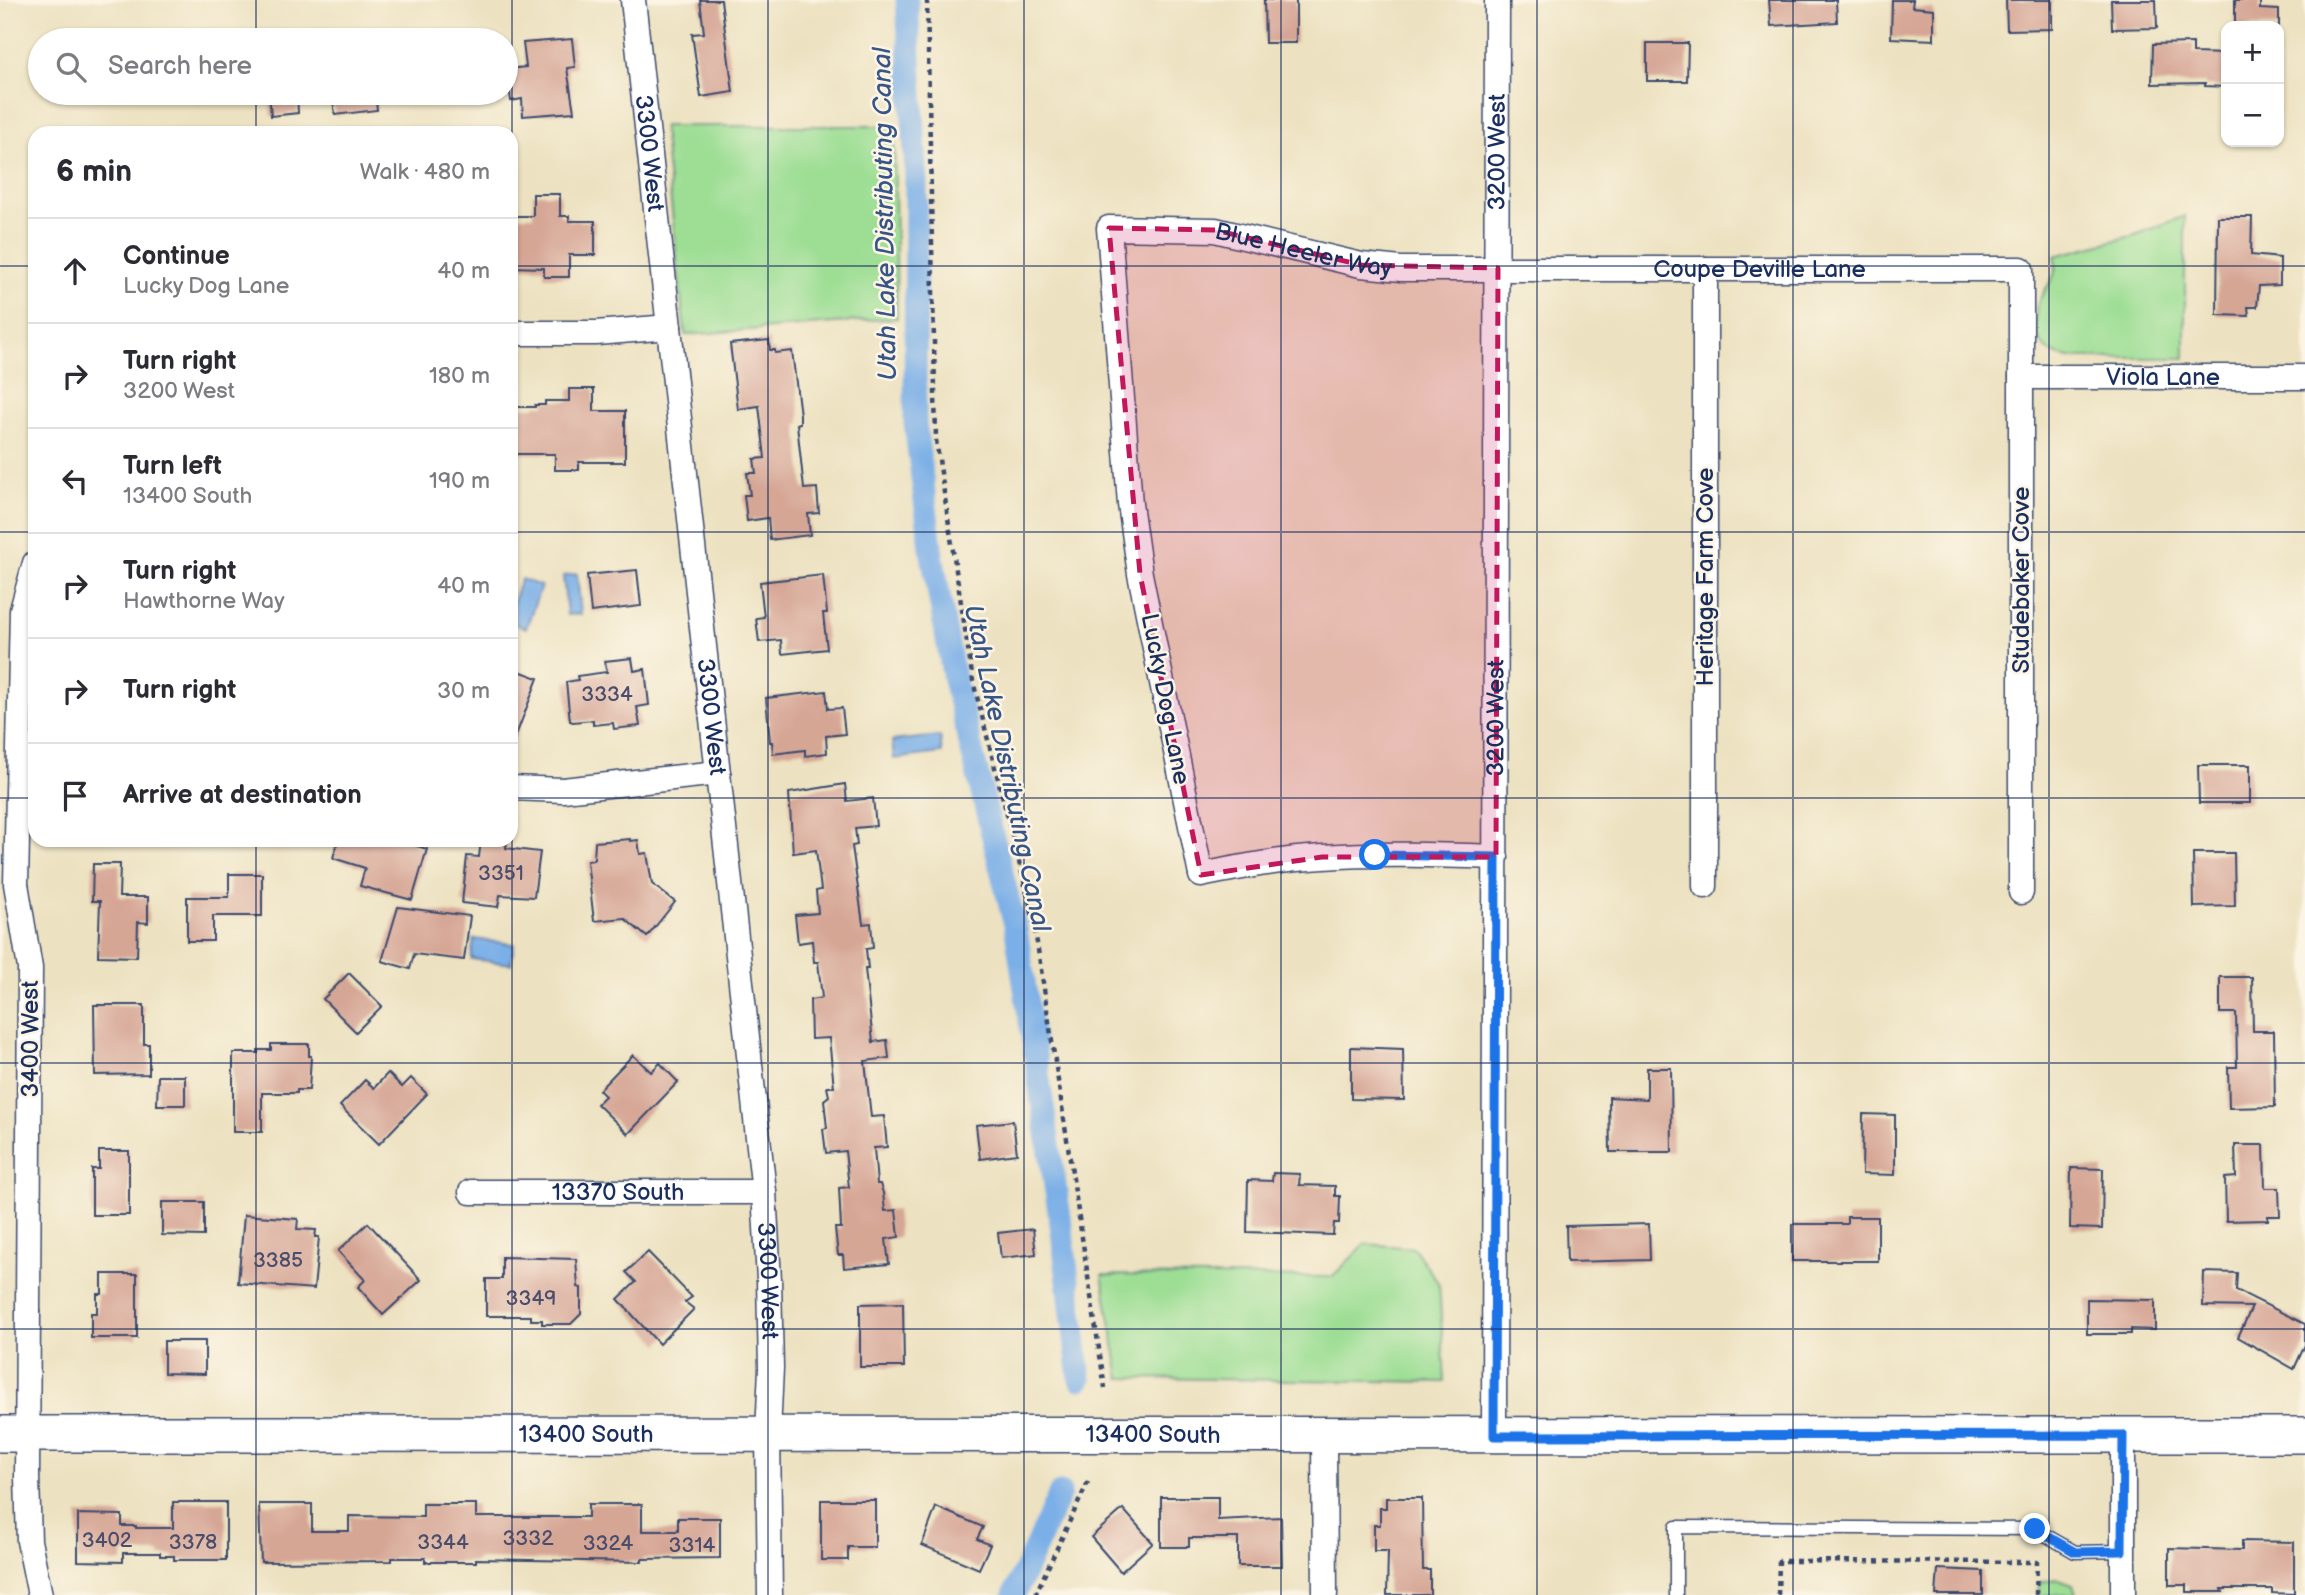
<!DOCTYPE html>
<meta charset="utf-8">
<style>
:root{--surface:#fff;--page:#f2f2f3;--text:#2b2b33;--muted:#7c7c81;--line:#e1e1e2}
body{margin:0;font-family:"Balsamiq Sans",sans-serif;background:var(--page);color:var(--text)}
.controls{position:absolute;right:21px;top:21px;display:grid;overflow:hidden;border-radius:14px;box-shadow:0 2px 5px #0004}
.controls button{width:63px;height:63px;display:grid;place-items:center;padding:0;border:0;border-bottom:2px solid var(--line);background:var(--surface);color:var(--text);font:35px sans-serif}
.stop{position:absolute;width:21px;height:21px;margin:-16px;border:5px solid #1a73e8;border-radius:50%;background:#fff}
.stop.end{background:#1a73e8;border-color:#fff;box-shadow:0 2px 7px #0008}
.list{margin:0;padding:0;list-style:none}
h2{display:flex;justify-content:space-between;align-items:center;height:91px;margin:0;padding:0 28px;font-size:30px}
h2 small{font-size:23px;font-weight:400;color:var(--muted)}
.list li{display:grid;grid-template-columns:46px 1fr auto;gap:21px;align-items:center;box-sizing:border-box;height:105px;padding:0 28px;border-top:2px solid var(--line)}
.list b{display:block;font-size:26px;white-space:nowrap}
.list p{margin:0;font-size:23px;white-space:nowrap;color:var(--muted)}
.list em{font-size:23px;font-style:normal;color:var(--muted)}
.icon{flex:none;width:38px;height:38px;fill:none;stroke:currentColor;stroke-width:2;stroke-linecap:round;stroke-linejoin:round}
.map{position:relative;flex:none;width:2305px;height:1595px;overflow:hidden}
.search{position:absolute;background:var(--surface);box-shadow:0 2px 5px #0004;left:28px;top:28px;width:490px;height:77px;display:flex;align-items:center;gap:18px;box-sizing:border-box;padding:0 24px;border-radius:38px;color:var(--muted);font-size:26px}
.panel{position:absolute;background:var(--surface);box-shadow:0 2px 5px #0004;left:28px;top:126px;width:490px;height:721px;border-radius:21px}
.map>svg:first-child{display:block}
.green{fill:#9dde94;stroke:#5c8679;stroke-width:2}
.water{fill:#7aafe7;stroke:#4a6fa2;stroke-width:2}
.lines{fill:none;stroke-linecap:round;stroke-linejoin:round}
.canal{stroke:#7aafe7;stroke-width:23}
.building{fill:#d6a695}
.service-casing{stroke:#3a4a6d;stroke-width:15}
.minor-casing{stroke:#3a4a6d;stroke-width:27}
.secondary-casing{stroke:#3a4a6d;stroke-width:38}
.path{stroke:#3a4a6d;stroke-width:4.5;stroke-dasharray:5 5;stroke-linecap:butt}
.service{stroke:#fff;stroke-width:12}
.minor{stroke:#fff;stroke-width:24}
.secondary{stroke:#fff;stroke-width:35}
.route{stroke:#1a73e8;stroke-width:9}
.marked{fill:#c2185b;fill-opacity:0.2;stroke:#c2185b;stroke-width:5;stroke-dasharray:14 9;stroke-linejoin:round}
.grid{fill:none;stroke:#1b2f5e;stroke-width:2;stroke-opacity:0.55}
.labels{text-anchor:middle;stroke-width:5;stroke-linejoin:round;paint-order:stroke}
.number-label{font-size:21px;fill:#4a4d6c}
.street-label{font-size:24px;fill:#1b2f5e;stroke:#fcf5e5}
.water-label{font-size:26px;font-style:italic;fill:#385587;stroke:#fcf5e5}
</style>
<div class="map">
<svg width="2305" height="1595" viewBox="0 0 2305 1595">
<rect width="100%" height="100%" fill="#fcf5e5"/>
<filter id="ink" filterUnits="userSpaceOnUse"><feTurbulence type="fractalNoise" baseFrequency=".0143" numOctaves="2"/><feDisplacementMap in="SourceGraphic" scale="14" xChannelSelector="R" yChannelSelector="G"/><feConvolveMatrix kernelMatrix="1 2 1 2 8 2 1 2 1" color-interpolation-filters="sRGB"/></filter>
<filter id="wash" filterUnits="userSpaceOnUse"><feTurbulence type="fractalNoise" baseFrequency=".00686" numOctaves="4" result="noise"/><feDisplacementMap in="SourceGraphic" scale="28" xChannelSelector="R" yChannelSelector="G"/><feGaussianBlur stdDeviation="1.57" result="paint"/><feColorMatrix in="noise" values="0 0 0 0 0 0 0 0 0 0 0 0 0 0 0 0 0 1.4 0 .05"/><feComposite in="paint" operator="in"/></filter>
<g filter="url(#wash)">
<rect width="100%" height="100%" fill="#ece1c0"/>
<g class="green">
<polygon points="663,126 894,126 897,318 685,335"/>
<path d="M2185,216V358H2069C2045,354 2034,341 2036,317C2036,311 2036,306 2039,301C2047,282 2059,280 2055,256L2135,235Z"/>
<polygon points="1365,1244 1414,1248 1439,1284 1445,1382 1120,1378 1102,1275 1332,1277"/>
<polygon points="2056,1579 2073,1585 2076,1595 2039,1595 2040,1582"/>
</g>
<g class="water">
<polygon points="577,574 581,614 567,615 563,576"/>
<polygon points="521,579 541,586 526,628 511,623 511,608"/>
<polygon points="940,736 942,753 894,759 892,741"/>
<polygon points="474,939 514,944 511,964 471,959"/>
</g>
<g class="lines">
<g class="canal">
<polyline points="907,0 916,173 915,423 932,555 954,679 1016,930 1062,1231 1080,1379"/>
<polyline points="1014,1595 1060,1493"/>
</g>
</g>
<g id="blocks">
<g class="building">
<polygon points="700,0 721,0 733,92 701,97 692,34 704,33"/>
<polygon points="1264,0 1296,0 1296,43 1265,43"/>
<polygon points="1769,0 1836,0 1837,22 1771,26"/>
<polygon points="1892,0 1913,0 1912,7 1934,9 1934,40 1891,38"/>
<polygon points="2006,0 2052,0 2052,29 2007,30"/>
<polygon points="2111,0 2156,0 2157,28 2112,29"/>
<polygon points="2235,0 2260,0 2260,9 2279,10 2279,26 2235,26"/>
<polygon points="572,39 575,67 567,68 574,112 523,116 522,99 511,101 507,69 526,67 523,43"/>
<polygon points="1647,43 1688,43 1687,81 1647,81"/>
<polygon points="2193,43 2193,53 2226,54 2226,87 2205,86 2205,83 2152,84 2153,44"/>
<polygon points="269,93 297,93 298,113 271,116"/>
<polygon points="332,93 375,93 377,110 335,115"/>
<polygon points="533,194 560,194 560,216 569,216 569,221 595,221 595,255 569,255 569,277 544,277 544,268 511,267 511,216 533,216"/>
<polygon points="2218,217 2252,217 2251,255 2280,258 2280,285 2259,286 2257,307 2248,307 2249,316 2217,315"/>
<polygon points="769,340 770,350 775,350 775,353 792,351 800,415 800,423 797,424 804,489 817,488 819,513 808,514 810,535 770,540 768,518 747,521 744,495 750,495 747,473 756,473 754,459 765,458 759,406 738,409 730,344"/>
<polygon points="569,389 594,389 594,411 625,411 625,462 579,462 579,470 555,470 555,454 511,454 511,407 535,407 535,405 545,405 545,401 569,401"/>
<polygon points="637,570 641,606 591,612 587,575"/>
<polygon points="823,575 827,613 823,613 827,649 782,654 781,640 759,642 756,618 764,617 760,582"/>
<polygon points="632,658 634,671 645,669 649,705 637,707 640,726 614,729 613,723 593,725 593,720 573,722 570,721 566,682 578,680 577,676 607,672 605,661"/>
<polygon points="511,668 538,678 513,743 511,743"/>
<polygon points="826,691 828,709 842,708 845,734 826,736 827,753 805,756 805,750 773,754 772,742 770,742 766,698"/>
<polygon points="2198,765 2250,765 2250,803 2199,803"/>
<polygon points="845,784 847,801 873,798 876,826 855,828 857,845 852,846 863,924 871,923 873,948 866,949 868,969 865,969 873,1042 887,1040 889,1058 865,1061 871,1117 884,1116 887,1147 874,1148 877,1184 880,1184 883,1193 885,1211 896,1210 899,1237 886,1239 889,1264 844,1268 843,1255 838,1255 835,1228 841,1228 839,1188 849,1187 845,1151 826,1153 823,1129 827,1128 824,1100 829,1096 827,1087 834,1087 829,1038 811,1039 810,1000 822,998 818,962 814,962 812,941 798,943 795,915 818,913 816,891 821,890 816,850 793,853 789,793"/>
<polygon points="630,839 630,841 638,840 640,854 647,853 652,884 675,902 647,937 624,918 594,921 587,861 594,860 595,842"/>
<polygon points="338,840 415,840 414,845 427,849 412,900 360,886 365,868 333,858"/>
<polygon points="481,840 507,840 506,848 540,852 534,897 500,895 498,907 462,903 467,856 479,857"/>
<polygon points="2193,853 2234,853 2235,906 2194,907"/>
<polygon points="93,864 120,864 119,897 148,897 148,923 138,922 137,957 98,956 100,901 92,901"/>
<polygon points="229,874 262,874 262,916 213,916 213,941 187,941 187,897 229,897"/>
<polygon points="398,907 470,916 464,960 414,954 410,969 382,961"/>
<polygon points="349,973 382,1006 356,1032 323,999"/>
<polygon points="2220,977 2252,977 2253,1031 2274,1031 2275,1107 2229,1108 2228,1067 2237,1067 2236,1013 2220,1013"/>
<polygon points="94,1005 144,1005 144,1044 149,1044 149,1074 95,1075"/>
<polygon points="271,1044 309,1044 309,1056 311,1056 309,1090 297,1090 297,1093 262,1093 262,1132 233,1132 233,1053 258,1053 258,1050 271,1050"/>
<polygon points="1351,1047 1403,1049 1404,1100 1351,1099"/>
<polygon points="633,1055 651,1072 660,1063 678,1082 628,1134 597,1104 605,1096 599,1090"/>
<polygon points="1647,1068 1671,1068 1672,1152 1610,1152 1609,1097 1647,1099"/>
<polygon points="388,1073 402,1087 411,1078 427,1094 379,1144 340,1106 365,1080 374,1088"/>
<polygon points="158,1076 185,1076 185,1105 157,1105"/>
<polygon points="1863,1114 1895,1115 1895,1175 1862,1174"/>
<polygon points="1013,1121 1017,1154 980,1159 976,1125"/>
<polygon points="2235,1145 2264,1145 2265,1188 2279,1188 2280,1216 2268,1216 2268,1220 2226,1221 2225,1178 2236,1177"/>
<polygon points="99,1151 129,1151 129,1215 92,1215 92,1169 99,1169"/>
<polygon points="2071,1168 2103,1169 2102,1229 2070,1228"/>
<polygon points="1273,1173 1300,1174 1299,1185 1335,1186 1335,1196 1340,1196 1339,1223 1334,1223 1333,1235 1247,1232 1248,1180 1272,1181"/>
<polygon points="162,1202 204,1202 204,1236 162,1235"/>
<polygon points="244,1215 298,1219 297,1229 316,1230 315,1237 319,1237 314,1289 238,1283"/>
<polygon points="1847,1217 1878,1217 1878,1261 1792,1261 1792,1224 1847,1224"/>
<polygon points="368,1223 421,1280 383,1315 358,1287 365,1280 338,1251"/>
<polygon points="1649,1224 1650,1260 1567,1262 1566,1226"/>
<polygon points="1033,1229 1036,1254 1001,1258 998,1233"/>
<polygon points="648,1252 692,1297 685,1302 694,1309 659,1344 618,1299 636,1282 626,1272"/>
<polygon points="502,1257 576,1259 578,1287 581,1288 581,1314 571,1324 542,1324 542,1320 531,1320 531,1316 486,1316 486,1279 502,1279"/>
<polygon points="2204,1272 2237,1273 2236,1290 2305,1324 2305,1345 2294,1369 2238,1337 2252,1307 2203,1306"/>
<polygon points="102,1274 137,1274 137,1338 91,1338 91,1313 97,1313 97,1294 102,1294"/>
<polygon points="2087,1299 2155,1300 2155,1330 2131,1329 2131,1334 2087,1334"/>
<polygon points="903,1303 904,1367 860,1367 860,1304"/>
<polygon points="164,1341 205,1341 205,1374 164,1373"/>
<polygon points="1161,1497 1218,1497 1218,1520 1281,1517 1282,1566 1238,1566 1238,1538 1189,1538 1189,1547 1161,1547"/>
<polygon points="1386,1498 1422,1498 1423,1570 1430,1570 1430,1595 1387,1595 1388,1551 1374,1551 1374,1525 1380,1525 1380,1508 1386,1508"/>
<polygon points="821,1500 875,1500 875,1547 848,1547 848,1560 821,1560"/>
<polygon points="173,1502 226,1502 226,1560 174,1560 174,1556 160,1556 160,1553 123,1553 123,1562 78,1561 78,1514 122,1515 122,1526 136,1526 136,1528 173,1528"/>
<polygon points="259,1504 312,1504 312,1531 349,1531 349,1516 423,1517 423,1504 476,1504 476,1517 588,1517 588,1504 642,1504 642,1531 678,1531 678,1518 720,1518 720,1558 642,1559 642,1562 476,1559 476,1562 425,1562 425,1558 392,1558 392,1561 261,1562"/>
<polygon points="936,1507 983,1527 977,1539 990,1545 979,1569 922,1545"/>
<polygon points="1123,1509 1153,1543 1121,1572 1091,1537"/>
<polygon points="2242,1541 2294,1542 2294,1594 2272,1593 2272,1589 2222,1589 2223,1592 2187,1592 2187,1585 2169,1585 2169,1548 2242,1550"/>
<polygon points="1938,1569 1983,1571 1983,1595 1936,1595"/>
</g>
</g>
</g>
<g filter="url(#ink)">
<use href="#blocks" fill-opacity="0" stroke="#3a4a6d" stroke-width="2"/>
<g class="lines">
<defs>
<polyline id="service" points="1676,1595 1676,1527 2035,1529 2075,1552 2122,1551"/>
<g id="minor">
<path id="s1" d="M633,0L764,1192L769,1280L771,1368L768,1433L770,1595"/>
<polyline points="1705,269 1705,886"/>
<polyline points="511,333 596,333 669,327"/>
<path id="s2" d="M2021,377H2305"/>
<polyline points="35,563 22,610 16,884 30,968 27,1477 29,1541 40,1595"/>
<polyline points="511,788 563,790 718,773"/>
<path id="s3" d="M1496,857C1438,855 1380,853 1323,857C1282,859 1241,867 1201,875L1140,574L1130,504L1109,228L1215,230L1361,265L1401,269H2021V892"/>
<path id="s4" d="M471,1192H764"/>
<polyline points="1324,1435 1325,1595"/>
<path id="s5" d="M1494,1436L1497,0"/>
<polyline points="2123,1595 2123,1435"/>
</g>
<g id="secondary">
<path id="s6" d="M0,1434L2305,1435"/>
</g>
</defs>
<use href="#service" class="service-casing"/>
<use href="#minor" class="minor-casing"/>
<use href="#secondary" class="secondary-casing"/>
<g class="path">
<polyline points="927,0 936,440 973,681 1033,917 1105,1388"/>
<polyline points="1035,1595 1089,1480"/>
<polyline points="1778,1595 1779,1561 2037,1562 2036,1595"/>
</g>
<use href="#service" class="service"/>
<use href="#minor" class="minor"/>
<use href="#secondary" class="secondary"/>
</g>
</g>
<g class="lines" filter="url(#ink)">
<polyline class="route" points="1375,855 1496,857 1494,1436 2123,1435 2122,1551 2075,1552 2035,1529"/>
</g>
<path class="marked" d="M1109,228L1215,230L1361,265L1498,268L1496,857H1322L1201,875L1140,574Z"/>
<path class="grid" d="M256,0V40M512,0V1595M768,0V1595M1024,0V1595M1281,0V1595M1537,0V1595M1793,0V1595M2049,0V1595M256,93V133M0,266H35M511,266H2305M0,532H35M511,532H2305M0,798H35M511,798H2305M256,840V1595M0,1063H2305M0,1329H2305"/>
<g class="labels">
<g class="number-label">
<text x="607" y="701">3334</text>
<text x="501" y="880">3351</text>
<text x="278" y="1267">3385</text>
<text x="531" y="1305">3349</text>
<text x="528" y="1545">3332</text>
<text x="107" y="1547">3402</text>
<text x="193" y="1549">3378</text>
<text x="443" y="1549">3344</text>
<text x="608" y="1550">3324</text>
<text x="692" y="1552">3314</text>
</g>
<g class="street-label">
<text dy="8" stroke="none"><textPath href="#s5" startOffset="1284">3200 West</textPath></text>
<text dy="8" stroke="none"><textPath href="#s1" startOffset="154">3300 West</textPath></text>
<text dy="8" stroke="none"><textPath href="#s3" startOffset="1148">Blue Heeler Way</textPath></text>
<text dy="8" stroke="none"><textPath href="#s3" startOffset="1606">Coupe Deville Lane</textPath></text>
<text dy="8" stroke="none"><textPath href="#s2" startOffset="142">Viola Lane</textPath></text>
<text transform="translate(1705 577) rotate(-90)" y="8">Heritage Farm Cove</text>
<text transform="translate(2021 580) rotate(-90)" y="8">Studebaker Cove</text>
<text transform="translate(1166 699) rotate(79)" y="8">Lucky Dog Lane</text>
<text dy="8" stroke="none"><textPath href="#s1" startOffset="721">3300 West</textPath></text>
<text dy="8" stroke="none"><textPath href="#s5" startOffset="718">3200 West</textPath></text>
<text transform="translate(30 1039) rotate(-90)" y="8">3400 West</text>
<text dy="8" stroke="none"><textPath href="#s4" startOffset="147">13370 South</textPath></text>
<text dy="8" stroke="none"><textPath href="#s1" startOffset="1288">3300 West</textPath></text>
<text dy="8" stroke="none"><textPath href="#s6" startOffset="586">13400 South</textPath></text>
<text dy="8" stroke="none"><textPath href="#s6" startOffset="1153">13400 South</textPath></text>
</g>
<g class="water-label">
<text transform="translate(884 214) rotate(-91)" y="9">Utah Lake Distributing Canal</text>
<text transform="translate(1008 768) rotate(78)" y="9">Utah Lake Distributing Canal</text>
</g>
</g>
</svg>
<div class="controls">
<button>+</button>
<button>−</button>
</div>
<div class="stop" style="left:1375px;top:855px"></div>
<div class="stop end" style="left:2035px;top:1529px"></div>
<div class="search"><svg class="icon" aria-label="search" viewBox="0 0 24 24"><circle cx="10" cy="10" r="6"/><path d="M15 15l6 6"/></svg>Search here</div>
<section class="panel">
<h2>6 min<small>Walk · 480 m</small></h2>
<ul class="list">
<li><svg class="icon" aria-label="ahead" viewBox="0 0 24 24"><path d="M12 20V5M6 11l6-6 6 6"/></svg><div><b>Continue</b><p>Lucky Dog Lane</p></div><em>40 m</em></li>
<li><svg class="icon" aria-label="right" viewBox="0 0 24 24"><path d="M7 20v-9h11M14 6l5 5-5 5"/></svg><div><b>Turn right</b><p>3200 West</p></div><em>180 m</em></li>
<li><svg class="icon" aria-label="left" viewBox="0 0 24 24"><path d="M17 20v-9H6M10 6l-5 5 5 5"/></svg><div><b>Turn left</b><p>13400 South</p></div><em>190 m</em></li>
<li><svg class="icon" aria-label="right" viewBox="0 0 24 24"><path d="M7 20v-9h11M14 6l5 5-5 5"/></svg><div><b>Turn right</b><p>Hawthorne Way</p></div><em>40 m</em></li>
<li><svg class="icon" aria-label="right" viewBox="0 0 24 24"><path d="M7 20v-9h11M14 6l5 5-5 5"/></svg><div><b>Turn right</b></div><em>30 m</em></li>
<li><svg class="icon" aria-label="arrive" viewBox="0 0 24 24"><path d="M6 21V4h12l-3 4 3 4H6"/></svg><div><b>Arrive at destination</b></div></li>
</ul>
</section>
</div>
